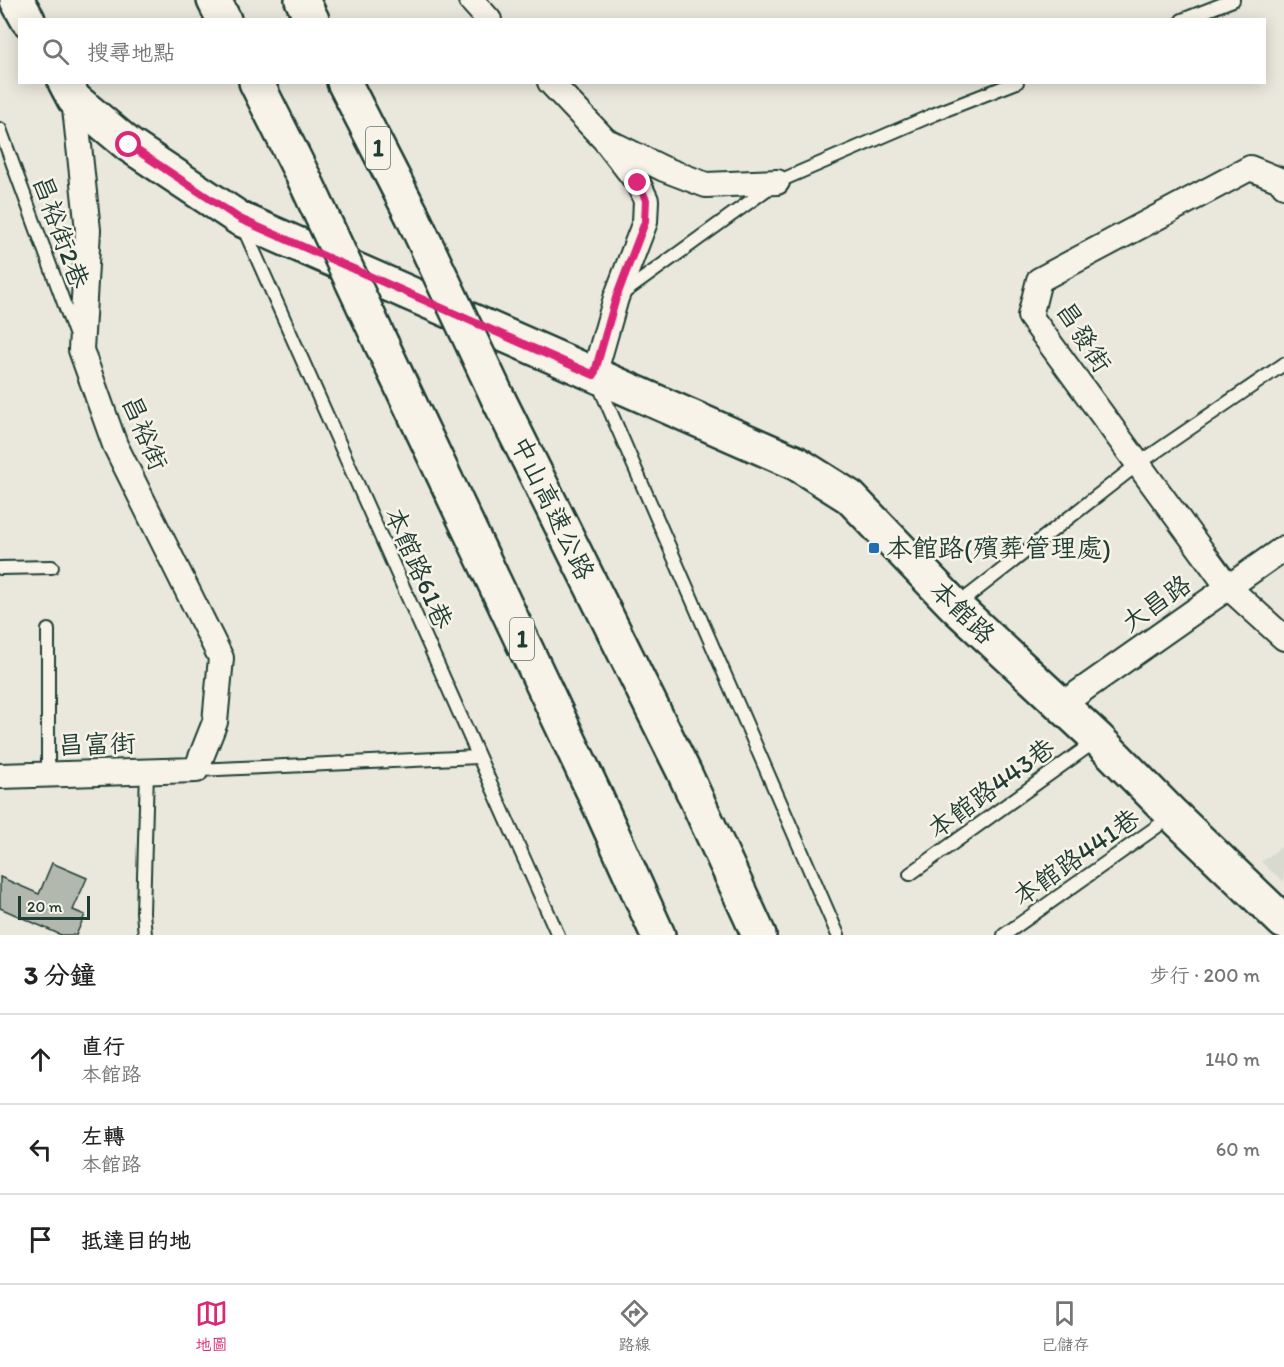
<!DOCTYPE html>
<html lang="zh-TW">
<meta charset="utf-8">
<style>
:root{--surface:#fff;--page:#f2f2f2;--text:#222;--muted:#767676;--line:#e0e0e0;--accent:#db2777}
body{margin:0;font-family:Itim,"LXGW WenKai TC",sans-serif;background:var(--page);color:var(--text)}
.scale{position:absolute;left:18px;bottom:15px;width:72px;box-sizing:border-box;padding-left:6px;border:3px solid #1f3d34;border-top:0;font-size:16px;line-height:21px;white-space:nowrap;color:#1f3d34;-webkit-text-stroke:4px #f7f3e8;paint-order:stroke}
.stop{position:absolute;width:18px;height:18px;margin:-14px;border:4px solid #db2777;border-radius:50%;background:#fff}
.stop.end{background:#db2777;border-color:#fff;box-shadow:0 2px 6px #0008}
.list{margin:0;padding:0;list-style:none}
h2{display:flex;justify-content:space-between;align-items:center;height:78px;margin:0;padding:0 24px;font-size:26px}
h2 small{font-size:20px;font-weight:400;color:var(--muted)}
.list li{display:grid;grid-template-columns:39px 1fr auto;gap:18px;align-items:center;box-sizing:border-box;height:90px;padding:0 24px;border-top:2px solid var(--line)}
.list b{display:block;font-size:22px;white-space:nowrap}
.list p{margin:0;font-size:20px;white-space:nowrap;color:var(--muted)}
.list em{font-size:20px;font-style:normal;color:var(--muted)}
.icon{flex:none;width:33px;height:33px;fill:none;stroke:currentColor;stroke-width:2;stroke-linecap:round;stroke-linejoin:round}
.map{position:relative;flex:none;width:1284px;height:935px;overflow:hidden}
.search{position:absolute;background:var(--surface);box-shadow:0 3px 15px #0003;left:18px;right:18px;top:18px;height:66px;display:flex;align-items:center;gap:15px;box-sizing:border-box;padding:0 21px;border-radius:0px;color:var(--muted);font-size:22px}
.sheet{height:348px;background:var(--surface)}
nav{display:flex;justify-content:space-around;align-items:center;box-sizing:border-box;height:84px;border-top:2px solid var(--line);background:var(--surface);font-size:16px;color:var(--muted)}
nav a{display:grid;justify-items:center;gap:3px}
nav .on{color:var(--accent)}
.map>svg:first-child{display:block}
.built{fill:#d9dacf}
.building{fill:#b2b8ae;stroke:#1f3d34;stroke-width:1.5}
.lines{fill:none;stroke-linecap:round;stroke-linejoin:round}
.lane-casing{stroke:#1f3d34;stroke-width:16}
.street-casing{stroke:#1f3d34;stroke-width:28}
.secondary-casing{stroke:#1f3d34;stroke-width:38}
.highway-casing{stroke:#1f3d34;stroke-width:38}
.lane{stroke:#f7f3e8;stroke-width:12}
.street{stroke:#f7f3e8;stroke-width:24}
.secondary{stroke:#f7f3e8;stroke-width:33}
.highway{stroke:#f7f3e8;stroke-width:33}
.highway-bridge-casing{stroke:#1f3d34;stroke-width:38;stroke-linecap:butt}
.highway-bridge{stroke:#f7f3e8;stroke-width:33}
.route{stroke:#db2777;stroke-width:8}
.poi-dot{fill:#1f6fb2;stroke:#f7f3e8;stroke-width:2}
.labels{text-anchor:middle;stroke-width:5;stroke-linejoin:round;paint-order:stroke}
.shield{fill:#f7f3e8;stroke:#60746a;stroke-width:1.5}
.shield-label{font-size:24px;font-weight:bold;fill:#1f3d34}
.street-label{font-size:26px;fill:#1f3d34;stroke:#f7f3e8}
.poi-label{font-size:26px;fill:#1f3d34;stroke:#f7f3e8;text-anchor:start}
</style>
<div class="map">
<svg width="1284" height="935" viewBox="0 0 1284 935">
<rect width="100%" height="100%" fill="#eae8dd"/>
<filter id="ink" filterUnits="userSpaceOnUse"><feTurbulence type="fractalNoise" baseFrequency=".0167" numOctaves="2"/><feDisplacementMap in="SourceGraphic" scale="12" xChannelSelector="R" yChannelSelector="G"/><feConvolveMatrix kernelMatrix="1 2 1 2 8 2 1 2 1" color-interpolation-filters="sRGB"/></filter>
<g filter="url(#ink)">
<polygon class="built" points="1284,845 1284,882 1261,862"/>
<polygon class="building" points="52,863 87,878 73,910 85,915 76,935 61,935 0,908 0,877 39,894"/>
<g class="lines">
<defs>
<g id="lane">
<polyline points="1182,20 1233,0"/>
<polyline points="0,129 76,336"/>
<polyline points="244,229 558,935"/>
<polyline points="622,294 777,182 935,114 1017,82"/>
<polyline points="598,383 838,935"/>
<polyline points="0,568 52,567"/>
<polyline points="957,605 1138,464 1284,364"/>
<polyline points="48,630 48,774"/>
<polyline points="196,770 478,757"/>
<polyline points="910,874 1097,740"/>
<polyline points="145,935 143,912 147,771"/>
<polyline points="1004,935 1172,816"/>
</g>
<g id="street">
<polyline points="471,0 489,20"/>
<polyline points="550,82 604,139 638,183 646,200 645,222 616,298 594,375"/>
<polyline points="611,143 664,169 706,185 777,182"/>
<polyline points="1284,185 1282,181 1250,168 1039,280 1030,316 1228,587 1284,638"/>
<polyline points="1061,705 1284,548"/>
<polyline points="0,776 196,770 215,722 221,658 115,445 81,350 88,230 74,99"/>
</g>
<g id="secondary">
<polyline points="17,0 28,20"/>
<polyline points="65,82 74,99 129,145 240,219 796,463 850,497 955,606 1098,739 1173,815 1284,922"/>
</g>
<g id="highway">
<polyline points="214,0 224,20"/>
<polyline points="302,0 312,20"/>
<polyline points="256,82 304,178"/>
<polyline points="344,82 411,213"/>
<polyline points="382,345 595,795 658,935"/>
<polyline points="498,398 684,772 759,935"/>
</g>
</defs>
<use href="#lane" class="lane-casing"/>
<use href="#street" class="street-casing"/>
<use href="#secondary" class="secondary-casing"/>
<use href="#highway" class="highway-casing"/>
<use href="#lane" class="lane"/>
<use href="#street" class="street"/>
<use href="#secondary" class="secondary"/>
<use href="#highway" class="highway"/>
<defs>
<g id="highway-bridge">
<polyline points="304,178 382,345"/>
<polyline points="411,213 498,398"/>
</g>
</defs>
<use href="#highway-bridge" class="highway-bridge-casing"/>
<use href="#highway-bridge" class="highway-bridge"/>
</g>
</g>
<g class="lines" filter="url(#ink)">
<polyline class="route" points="129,145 240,219 594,375 616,298 645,222 646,200 638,183"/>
</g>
<rect class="poi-dot" x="868" y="542" width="12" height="12" rx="3"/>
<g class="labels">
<g class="shield">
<rect x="366" y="127" width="24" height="42" rx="4.5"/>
<rect x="510" y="618" width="24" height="42" rx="4.5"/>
</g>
<g class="shield-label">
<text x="378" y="156">1</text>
<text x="522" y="647">1</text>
</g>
<g class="street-label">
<text transform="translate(61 232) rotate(70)" y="9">昌裕街2巷</text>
<text transform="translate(1084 337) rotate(57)" y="9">昌發街</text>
<text transform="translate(145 433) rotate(67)" y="9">昌裕街</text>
<text transform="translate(553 508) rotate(64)" y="9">中山高速公路</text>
<text transform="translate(419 568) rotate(66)" y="9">本館路61巷</text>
<text transform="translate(1156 603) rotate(-35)" y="9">大昌路</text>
<text transform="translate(963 612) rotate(44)" y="9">本館路</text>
<text transform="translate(97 744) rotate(-2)" y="9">昌富街</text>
<text transform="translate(991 788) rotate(-36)" y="9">本館路443巷</text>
<text transform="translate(1076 857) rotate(-35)" y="9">本館路441巷</text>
</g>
<g class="poi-label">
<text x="886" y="557">本館路(殯葬管理處)</text>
</g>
</g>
</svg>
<div class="scale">20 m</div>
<div class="stop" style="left:129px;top:145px"></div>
<div class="stop end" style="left:638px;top:183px"></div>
<div class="search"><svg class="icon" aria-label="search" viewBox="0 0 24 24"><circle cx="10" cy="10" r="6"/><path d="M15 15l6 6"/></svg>搜尋地點</div>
</div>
<section class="sheet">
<h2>3 分鐘<small>步行 · 200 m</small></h2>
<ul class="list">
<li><svg class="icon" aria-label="ahead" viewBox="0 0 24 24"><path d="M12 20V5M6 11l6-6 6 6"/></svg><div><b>直行</b><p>本館路</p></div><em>140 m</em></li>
<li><svg class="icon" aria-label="left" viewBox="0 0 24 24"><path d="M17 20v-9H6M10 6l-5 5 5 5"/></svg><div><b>左轉</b><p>本館路</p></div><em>60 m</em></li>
<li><svg class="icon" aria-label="arrive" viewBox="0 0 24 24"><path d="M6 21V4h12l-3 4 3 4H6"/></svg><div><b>抵達目的地</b></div></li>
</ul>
</section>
<nav>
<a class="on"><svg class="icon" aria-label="map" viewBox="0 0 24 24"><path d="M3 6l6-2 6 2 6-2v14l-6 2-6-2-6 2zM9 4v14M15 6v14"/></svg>地圖</a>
<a><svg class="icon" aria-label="directions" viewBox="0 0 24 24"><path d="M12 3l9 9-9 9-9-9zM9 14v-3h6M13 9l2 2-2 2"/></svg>路線</a>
<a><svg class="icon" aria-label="saved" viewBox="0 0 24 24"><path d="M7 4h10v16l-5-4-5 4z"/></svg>已儲存</a>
</nav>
